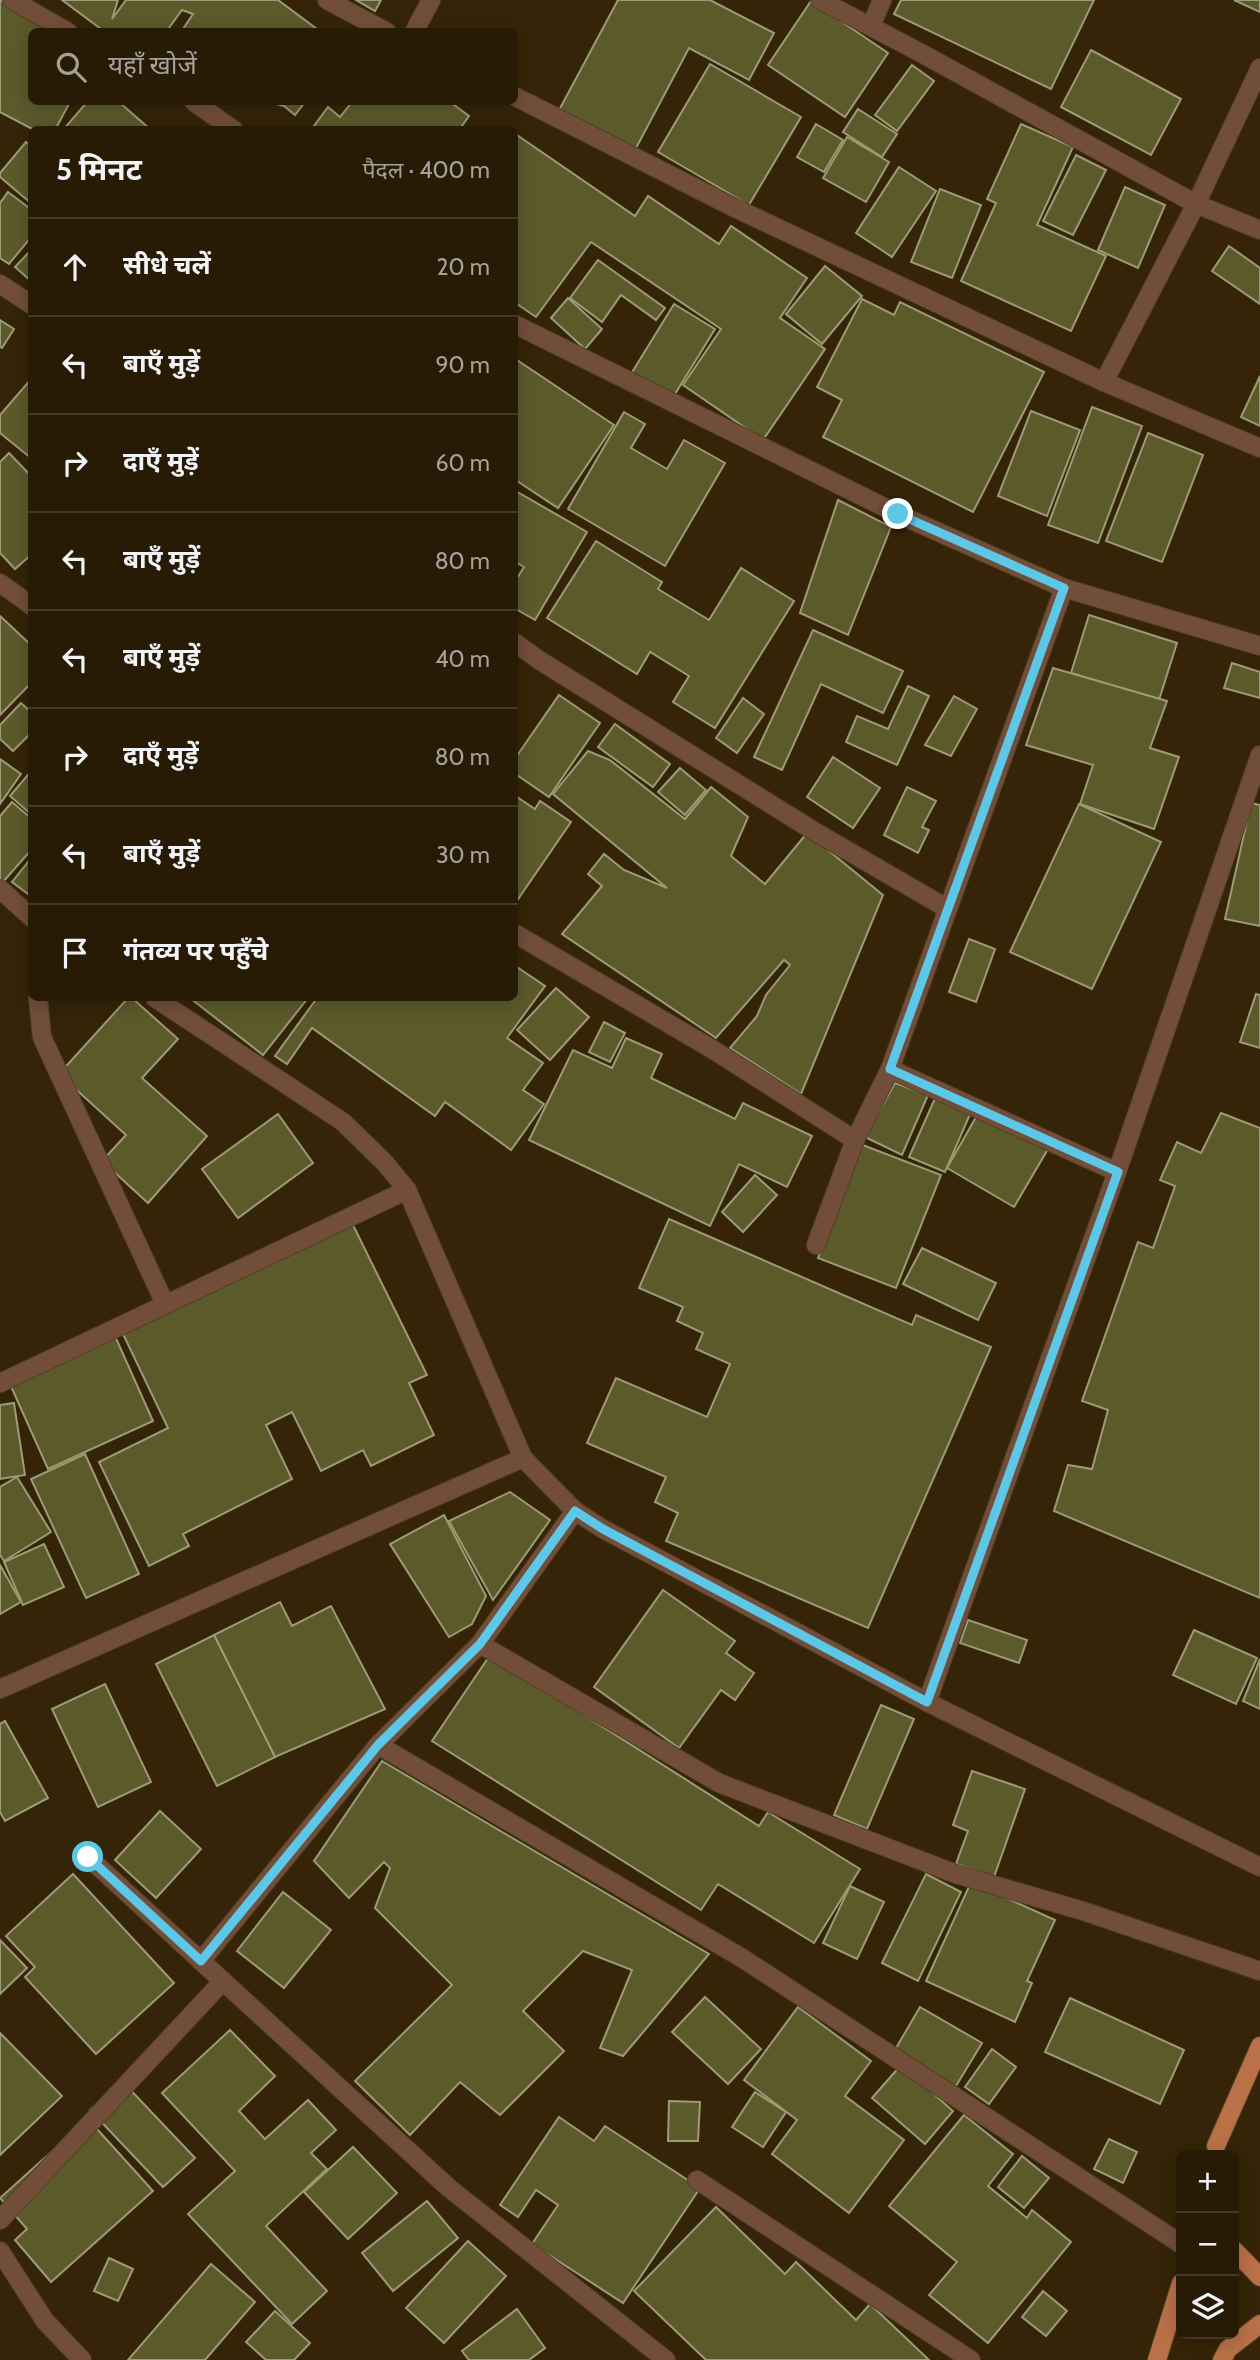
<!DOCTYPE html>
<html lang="hi">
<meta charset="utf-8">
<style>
:root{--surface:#281b05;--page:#342813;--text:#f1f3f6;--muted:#a5a19a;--line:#443927}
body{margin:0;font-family:Cabin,"Noto Sans Devanagari",sans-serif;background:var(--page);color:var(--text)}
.controls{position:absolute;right:21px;bottom:21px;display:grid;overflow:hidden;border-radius:10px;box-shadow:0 4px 18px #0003}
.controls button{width:63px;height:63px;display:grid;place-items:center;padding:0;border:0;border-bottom:2px solid var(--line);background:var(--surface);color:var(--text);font:35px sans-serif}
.stop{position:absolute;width:21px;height:21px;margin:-16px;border:5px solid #5cc7e7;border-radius:50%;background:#fff}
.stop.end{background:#5cc7e7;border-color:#fff;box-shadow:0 2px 7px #0008}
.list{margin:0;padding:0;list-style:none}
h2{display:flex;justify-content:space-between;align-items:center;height:91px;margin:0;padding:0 28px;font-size:30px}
h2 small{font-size:23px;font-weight:400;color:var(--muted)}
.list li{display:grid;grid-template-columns:46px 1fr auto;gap:21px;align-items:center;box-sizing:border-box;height:98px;padding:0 28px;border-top:2px solid var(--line)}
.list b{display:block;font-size:26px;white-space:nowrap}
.list em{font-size:23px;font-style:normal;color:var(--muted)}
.icon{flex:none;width:38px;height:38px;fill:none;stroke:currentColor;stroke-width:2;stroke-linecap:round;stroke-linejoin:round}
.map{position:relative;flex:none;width:1260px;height:2360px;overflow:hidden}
.search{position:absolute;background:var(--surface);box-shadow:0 4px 18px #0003;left:28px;top:28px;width:490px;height:77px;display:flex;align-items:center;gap:18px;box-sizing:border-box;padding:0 24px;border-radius:10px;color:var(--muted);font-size:26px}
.panel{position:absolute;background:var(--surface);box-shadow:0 4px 18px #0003;left:28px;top:126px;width:490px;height:875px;border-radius:10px}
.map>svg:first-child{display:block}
.building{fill:#5c5a2b;stroke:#9c9b77;stroke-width:2}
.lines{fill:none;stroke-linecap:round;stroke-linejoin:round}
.minor-casing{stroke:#504025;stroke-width:20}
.primary-casing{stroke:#504025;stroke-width:20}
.minor{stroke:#724e3a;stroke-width:18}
.primary{stroke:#bb7148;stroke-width:18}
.route{stroke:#5cc7e7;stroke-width:9}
</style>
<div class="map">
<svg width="1260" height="2360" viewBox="0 0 1260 2360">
<rect width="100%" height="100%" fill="#352407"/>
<g class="building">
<polygon points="0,0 60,32 32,32 32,102 70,102 55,130 34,130 0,112"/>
<polygon points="62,0 118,0 112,19 126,0 278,0 321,32 181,32 193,14 182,10 166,32 105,32"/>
<polygon points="356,0 381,0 375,11"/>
<polygon points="618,0 710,0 774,33 749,80 689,48 634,152 558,112"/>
<polygon points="901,0 1094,0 1051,89 894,14"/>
<polygon points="1234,0 1260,0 1260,12"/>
<polygon points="811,1 888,53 845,117 768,65"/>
<polygon points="1091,50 1181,99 1151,155 1061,107"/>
<polygon points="710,64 801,117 749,205 658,152"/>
<polygon points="912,65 934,81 897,131 875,115"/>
<polygon points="87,102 119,102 151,130 63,130"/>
<polygon points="268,102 305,102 295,115 284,106"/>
<polygon points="352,102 450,102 469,116 459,130 311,130 328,107 340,117"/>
<polygon points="858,109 897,134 882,157 843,132"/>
<polygon points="816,124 843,140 824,172 797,157"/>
<polygon points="1021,124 1073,147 1037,225 1106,256 1071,331 961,281 996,203 987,199"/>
<polygon points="514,133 635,216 648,196 719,244 731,226 807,278 780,318 825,349 763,440 683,385 721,329 591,242 536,317 514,302"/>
<polygon points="847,137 889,162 866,202 823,178"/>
<polygon points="26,142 32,147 32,204 0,177 0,173"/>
<polygon points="1076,155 1106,170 1073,235 1043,221"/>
<polygon points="899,167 936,191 892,257 856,233"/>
<polygon points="1125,187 1165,205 1138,268 1098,250"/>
<polygon points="940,189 981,205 952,278 911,262"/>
<polygon points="8,192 32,210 32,236 9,264 0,258 0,203"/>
<polygon points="1229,246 1260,268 1260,304 1212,271"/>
<polygon points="32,249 32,282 15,267"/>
<polygon points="598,260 665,308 656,320 621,295 602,322 570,298"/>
<polygon points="825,266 862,296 822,344 786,314"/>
<polygon points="568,298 602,329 585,349 551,318"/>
<polygon points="862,299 894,315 900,302 1044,372 973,512 823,437 842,400 817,387"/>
<polygon points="674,304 715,329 672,399 631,374"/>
<polygon points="0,320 14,329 2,348 0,347"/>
<polygon points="514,358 614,425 558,508 514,479"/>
<polygon points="1260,376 1260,426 1241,417"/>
<polygon points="32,378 32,459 0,433 0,415"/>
<polygon points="1092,407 1142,426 1098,543 1048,525"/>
<polygon points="1031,411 1080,430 1047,516 998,496"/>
<polygon points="624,412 645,424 631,448 667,469 684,440 725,463 665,566 568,509"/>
<polygon points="1148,433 1203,455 1162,562 1106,541"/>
<polygon points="9,453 32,477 32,554 15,569 0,553 0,462"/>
<polygon points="514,490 587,532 535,620 514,608 514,583 524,567 514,561"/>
<polygon points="838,500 891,527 848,635 800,613"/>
<polygon points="596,541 662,582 658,589 709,620 741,568 794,601 715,728 673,702 689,676 650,652 637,674 547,618"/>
<polygon points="1089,615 1177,643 1159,700 1071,673"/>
<polygon points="0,616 32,646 32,682 0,715"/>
<polygon points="813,630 903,671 883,713 821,684 782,770 754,757"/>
<polygon points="1232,663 1260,672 1260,698 1224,688"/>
<polygon points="1053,668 1167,701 1150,748 1179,757 1154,829 1080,804 1093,765 1026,745"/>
<polygon points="908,686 929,696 897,765 846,742 857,716 888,729"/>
<polygon points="559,695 600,723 549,797 514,773 514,760"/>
<polygon points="954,696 977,709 951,756 925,745"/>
<polygon points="743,698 764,714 737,753 716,738"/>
<polygon points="21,703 32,713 32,732 13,751 0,739 0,725"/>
<polygon points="615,724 670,764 653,787 598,747"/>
<polygon points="588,751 610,760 685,819 711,787 748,817 731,856 765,884 807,833 883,895 801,1094 730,1048 757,1016 766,995 790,965 784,960 716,1038 562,934 602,886 588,874 604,854 624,870 667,888 553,794"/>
<polygon points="833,757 880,788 853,828 807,797"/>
<polygon points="0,759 21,774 0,804"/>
<polygon points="680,768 706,790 685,815 658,792"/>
<polygon points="32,770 32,815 10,796"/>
<polygon points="907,787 936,801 922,827 929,830 918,853 884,835"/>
<polygon points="514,795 535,809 540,801 571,822 514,905"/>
<polygon points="12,802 32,819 32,849 3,882 0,880 0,816"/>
<polygon points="1251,803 1260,805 1260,926 1225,919"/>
<polygon points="1079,804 1161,842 1092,989 1010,952"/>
<polygon points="32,857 32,897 12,882"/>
<polygon points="969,939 995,949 976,1002 949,992"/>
<polygon points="514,965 545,986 507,1038 543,1063 523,1090 544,1104 511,1150 445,1102 435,1116 312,1028 287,1064 275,1056 317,998 514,998"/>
<polygon points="556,988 589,1017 550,1060 517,1030"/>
<polygon points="1256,994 1260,995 1260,1048 1240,1042"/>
<polygon points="128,998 132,998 178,1039 142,1078 207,1136 148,1203 102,1161 126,1135 59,1074"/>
<polygon points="190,998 308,998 263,1055"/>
<polygon points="604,1022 625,1033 610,1062 589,1052"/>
<polygon points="626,1038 662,1054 651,1078 735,1119 743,1103 812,1136 787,1187 739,1164 710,1226 529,1140 573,1050 612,1068"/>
<polygon points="895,1083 928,1095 902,1155 865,1137"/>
<polygon points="936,1096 971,1112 945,1172 909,1157"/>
<polygon points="980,1110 1048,1149 1014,1207 947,1168"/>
<polygon points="1221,1113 1260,1128 1260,1598 1054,1511 1068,1465 1092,1469 1108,1410 1082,1401 1138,1242 1153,1248 1175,1186 1160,1180 1177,1142 1201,1153"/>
<polygon points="278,1114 313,1163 238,1218 202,1169"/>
<polygon points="847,1139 941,1175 896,1288 818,1258 847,1186"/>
<polygon points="755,1175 777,1195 743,1232 722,1212"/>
<polygon points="669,1219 912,1325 916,1315 991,1347 868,1628 666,1541 678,1513 655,1502 666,1477 587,1443 616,1378 707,1417 730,1364 696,1349 703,1333 677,1321 683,1307 639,1288"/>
<polygon points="352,1223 427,1375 409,1383 434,1435 371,1466 363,1450 321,1471 292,1412 266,1425 292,1479 183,1534 189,1546 149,1566 99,1462 168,1428 123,1334"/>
<polygon points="922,1248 996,1283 978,1320 903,1284"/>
<polygon points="115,1336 153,1421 48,1469 9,1382"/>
<polygon points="14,1403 25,1475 0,1479 0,1405"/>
<polygon points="85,1454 139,1574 86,1598 31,1479"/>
<polygon points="17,1477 51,1532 4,1561 0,1555 0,1487"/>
<polygon points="510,1492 550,1520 493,1600 449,1521"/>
<polygon points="444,1515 486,1596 472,1624 449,1637 390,1544"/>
<polygon points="44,1544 64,1587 23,1605 4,1562"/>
<polygon points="0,1565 21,1602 0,1614"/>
<polygon points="663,1590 735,1641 726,1653 754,1673 735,1700 721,1690 679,1748 594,1687"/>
<polygon points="280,1602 292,1626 331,1606 385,1709 275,1757 214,1635"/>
<polygon points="968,1620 1027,1640 1019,1663 960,1643"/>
<polygon points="1194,1630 1257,1658 1236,1704 1173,1675"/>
<polygon points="214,1635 275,1757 217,1786 156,1664"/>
<polygon points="490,1655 759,1826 768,1812 860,1869 814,1943 718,1884 701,1910 432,1741"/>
<polygon points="1260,1659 1260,1709 1243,1701"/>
<polygon points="105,1684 151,1782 98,1807 52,1709"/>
<polygon points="881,1705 914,1719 867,1829 834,1815"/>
<polygon points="5,1721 48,1798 5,1821 0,1812 0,1724"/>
<polygon points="382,1761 709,1954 623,2056 600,2048 632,1970 583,1951 523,2011 564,2051 500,2115 460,2082 410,2135 355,2081 452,1985 375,1908 390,1868 384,1862 349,1898 314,1861"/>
<polygon points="972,1771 1025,1789 994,1877 956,1864 968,1831 953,1825"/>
<polygon points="160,1811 201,1849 156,1898 115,1860"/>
<polygon points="73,1874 174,1983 96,2054 25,1977 35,1967 6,1936"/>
<polygon points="926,1874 961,1892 918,1981 882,1963"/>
<polygon points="971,1882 1055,1920 1027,1981 1032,1983 1015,2022 926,1981"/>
<polygon points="850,1886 884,1902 857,1959 823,1943"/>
<polygon points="283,1892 331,1930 284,1988 237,1951"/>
<polygon points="0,1940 27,1968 0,1994"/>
<polygon points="705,1997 761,2049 728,2084 672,2032"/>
<polygon points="1070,1998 1184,2050 1160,2104 1045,2052"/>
<polygon points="798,2007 871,2061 845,2096 904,2140 849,2213 772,2154 797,2120 744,2080"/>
<polygon points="920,2007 982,2043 953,2091 892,2055"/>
<polygon points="230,2030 275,2076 239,2111 265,2139 308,2100 336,2130 311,2153 327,2169 266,2226 327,2291 292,2324 188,2214 235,2171 162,2093"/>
<polygon points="0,2033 62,2096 0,2155"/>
<polygon points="992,2049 1016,2067 989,2104 965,2087"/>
<polygon points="901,2065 953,2111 925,2144 872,2098"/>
<polygon points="121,2080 195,2158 163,2187 90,2110"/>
<polygon points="755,2092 786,2112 763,2147 732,2127"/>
<polygon points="669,2101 700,2102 698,2141 668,2141"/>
<polygon points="964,2115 1013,2154 988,2186 1027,2218 1032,2210 1071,2242 988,2343 929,2295 957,2262 889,2206"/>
<polygon points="559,2117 594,2141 605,2126 700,2188 623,2303 532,2244 558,2205 536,2190 518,2217 500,2205"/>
<polygon points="88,2119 153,2191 51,2282 15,2240 27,2229 0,2198"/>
<polygon points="1109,2139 1137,2152 1123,2183 1094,2169"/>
<polygon points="353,2147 397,2193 348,2239 304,2192"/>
<polygon points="1022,2156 1049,2178 1024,2208 998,2187"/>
<polygon points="427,2201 458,2238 393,2291 362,2253"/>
<polygon points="716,2207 785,2274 796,2262 856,2320 870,2304 929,2360 706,2360 634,2291"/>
<polygon points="468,2241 506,2276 444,2343 406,2308"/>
<polygon points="109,2258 133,2269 118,2301 94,2291"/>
<polygon points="211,2264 255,2302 205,2360 128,2360"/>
<polygon points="1043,2291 1067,2311 1046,2336 1022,2317"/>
<polygon points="517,2309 545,2348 529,2360 469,2360 462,2351"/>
<polygon points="275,2311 310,2343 294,2360 266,2360 246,2342"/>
</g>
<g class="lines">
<defs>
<g id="minor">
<polyline points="12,0 68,32"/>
<polyline points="327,0 387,32"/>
<polyline points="820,0 921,53 1196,204 1260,230"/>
<polyline points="871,26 882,0"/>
<polyline points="414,32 431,0"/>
<polyline points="1260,68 1196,204 1104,382 1260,448"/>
<polyline points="514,96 733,207 1104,382"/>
<polyline points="194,102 234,130"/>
<polyline points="0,284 32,305"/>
<polyline points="514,324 898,514 1064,588 1260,646"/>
<polyline points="0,583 32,606"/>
<polyline points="514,642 539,660 817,833 948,909"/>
<polyline points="0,889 32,918"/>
<polyline points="514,933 712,1049 855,1140 890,1069 1117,1172"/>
<polyline points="38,998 42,1037 165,1304"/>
<polyline points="155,998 343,1122 385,1163 407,1190 523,1458"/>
<polyline points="890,1069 1064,588"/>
<polyline points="816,1245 855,1140"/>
<polyline points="0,1383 407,1190"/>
<polyline points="575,1511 480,1644 719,1783 956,1874 1083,1911 1260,1971"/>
<polyline points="480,1644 378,1745 201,1961 449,2188 666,2360"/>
<polyline points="0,1689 523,1458 575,1511 603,1529 927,1702 1260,1867"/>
<polyline points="927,1702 1117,1172 1260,755"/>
<polyline points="378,1745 742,1958 1181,2244"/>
<polyline points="88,1857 201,1961"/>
<polyline points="697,2180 971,2360"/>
<polyline points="0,2220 223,1981"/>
<polyline points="0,2251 45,2321 82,2360"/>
</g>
<g id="primary">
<polyline points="1216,2146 1260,2046"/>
<polyline points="1234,2250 1260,2277"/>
<polyline points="1157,2360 1181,2283"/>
<polyline points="1222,2360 1228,2349 1260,2324"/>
</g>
</defs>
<use href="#minor" class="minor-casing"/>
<use href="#primary" class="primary-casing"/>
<use href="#minor" class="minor"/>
<use href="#primary" class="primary"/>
</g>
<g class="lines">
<polyline class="route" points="88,1857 201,1961 378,1745 480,1644 575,1511 603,1529 927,1702 1118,1172 890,1069 1064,588 898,514"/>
</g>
</svg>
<div class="controls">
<button>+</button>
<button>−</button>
<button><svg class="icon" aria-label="layers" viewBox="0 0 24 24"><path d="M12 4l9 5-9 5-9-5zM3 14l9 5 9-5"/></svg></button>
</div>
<div class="stop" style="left:88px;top:1857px"></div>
<div class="stop end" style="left:898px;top:514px"></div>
<div class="search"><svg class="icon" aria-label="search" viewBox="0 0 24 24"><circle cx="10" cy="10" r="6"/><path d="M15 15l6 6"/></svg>यहाँ खोजें</div>
<section class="panel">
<h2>5 मिनट<small>पैदल · 400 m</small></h2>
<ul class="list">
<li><svg class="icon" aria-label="ahead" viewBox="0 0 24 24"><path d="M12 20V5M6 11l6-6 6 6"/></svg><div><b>सीधे चलें</b></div><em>20 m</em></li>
<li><svg class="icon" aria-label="left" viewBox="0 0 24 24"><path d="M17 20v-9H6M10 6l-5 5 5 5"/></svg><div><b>बाएँ मुड़ें</b></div><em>90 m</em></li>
<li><svg class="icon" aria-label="right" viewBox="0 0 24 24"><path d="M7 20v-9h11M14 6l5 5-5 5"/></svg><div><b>दाएँ मुड़ें</b></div><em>60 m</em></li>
<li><svg class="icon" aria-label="left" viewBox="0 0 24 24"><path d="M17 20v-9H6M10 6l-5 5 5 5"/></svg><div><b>बाएँ मुड़ें</b></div><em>80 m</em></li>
<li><svg class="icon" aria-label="left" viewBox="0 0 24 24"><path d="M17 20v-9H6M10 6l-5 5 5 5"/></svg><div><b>बाएँ मुड़ें</b></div><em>40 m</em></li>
<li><svg class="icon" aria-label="right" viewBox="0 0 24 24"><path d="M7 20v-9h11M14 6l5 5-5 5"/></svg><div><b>दाएँ मुड़ें</b></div><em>80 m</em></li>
<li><svg class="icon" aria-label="left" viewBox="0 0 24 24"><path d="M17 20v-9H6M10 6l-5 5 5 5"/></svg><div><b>बाएँ मुड़ें</b></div><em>30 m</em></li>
<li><svg class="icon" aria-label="arrive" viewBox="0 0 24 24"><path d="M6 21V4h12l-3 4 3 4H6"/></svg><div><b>गंतव्य पर पहुँचे</b></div></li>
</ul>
</section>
</div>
